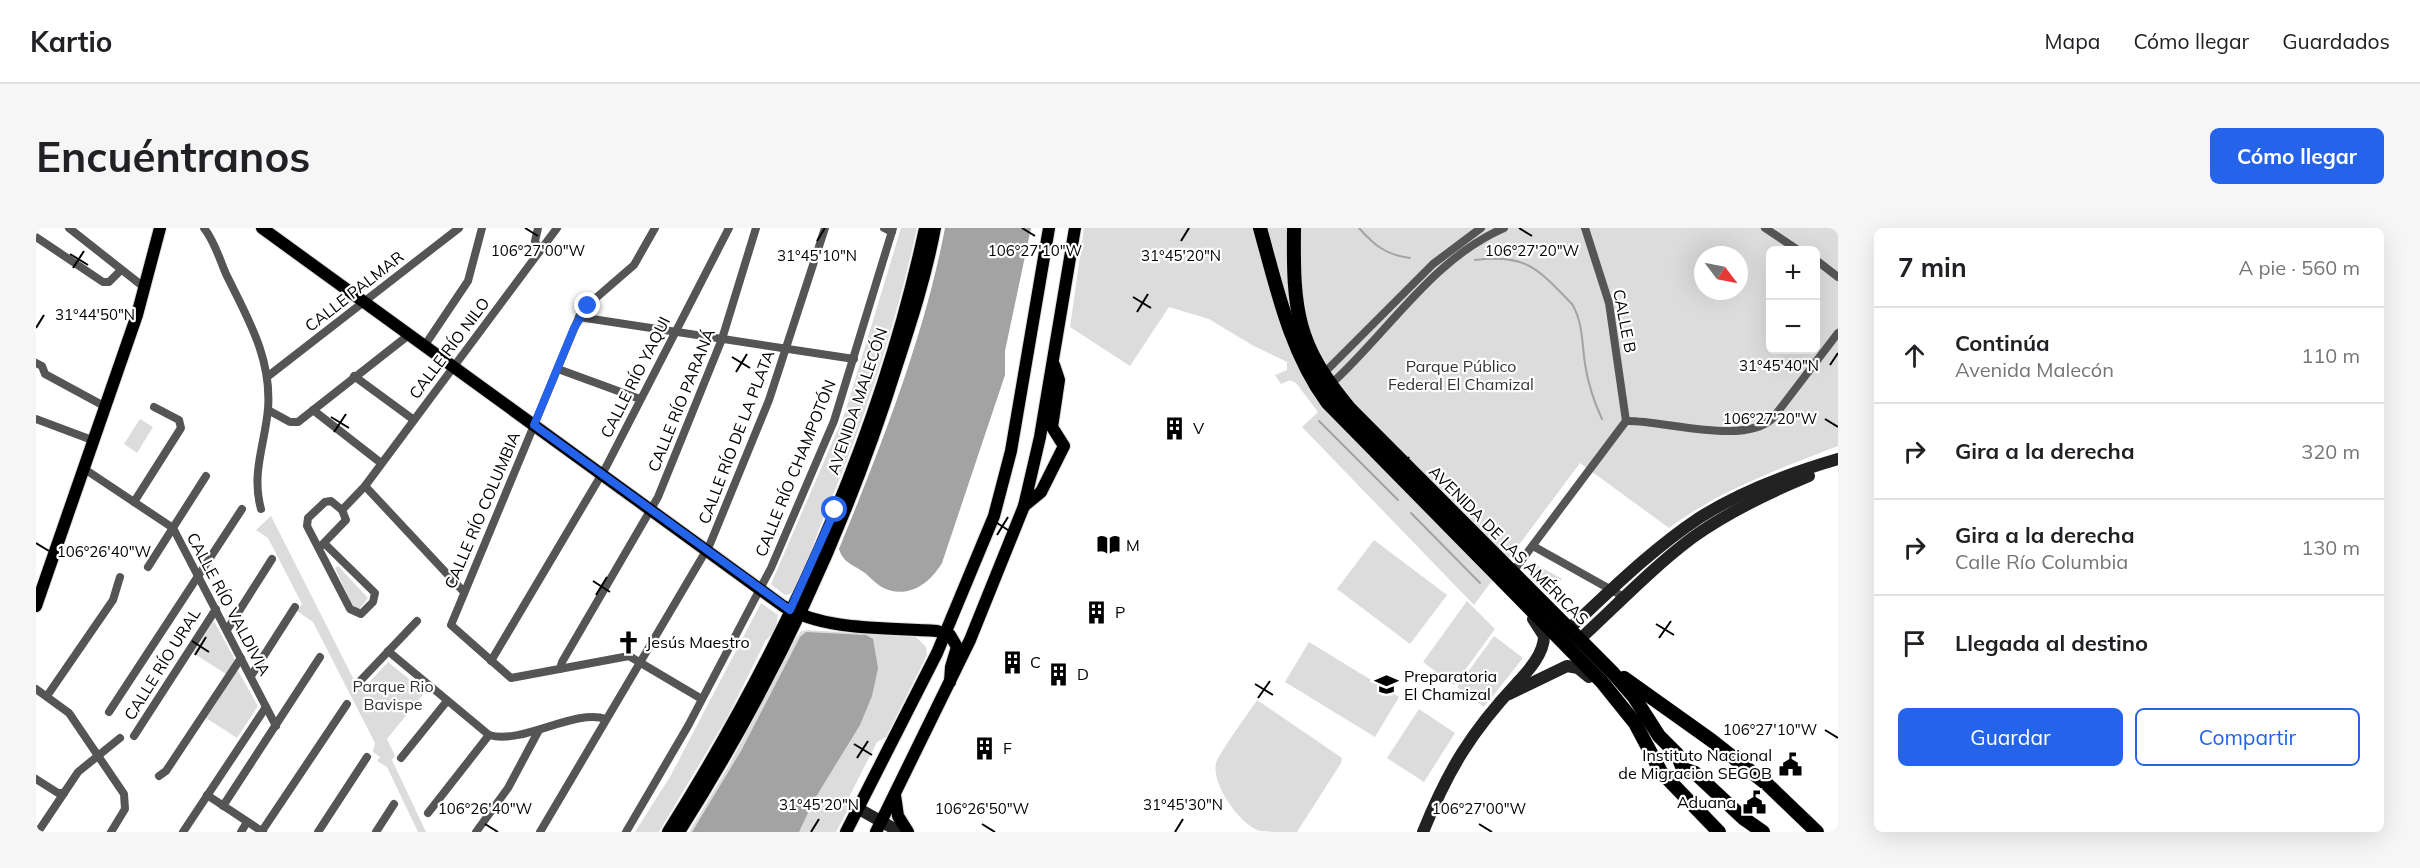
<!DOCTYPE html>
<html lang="es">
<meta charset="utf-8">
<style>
:root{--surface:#fff;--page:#f6f6f6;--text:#202124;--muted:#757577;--line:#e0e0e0;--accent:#2563eb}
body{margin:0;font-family:Mulish,sans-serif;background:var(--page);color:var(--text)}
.controls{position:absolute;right:18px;top:18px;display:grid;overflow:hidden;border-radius:9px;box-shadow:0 6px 24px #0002}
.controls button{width:54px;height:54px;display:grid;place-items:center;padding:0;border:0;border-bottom:2px solid var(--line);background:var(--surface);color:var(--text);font:30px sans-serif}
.compass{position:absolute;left:1658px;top:18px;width:54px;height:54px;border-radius:50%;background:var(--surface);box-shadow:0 6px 24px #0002;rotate:122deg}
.stop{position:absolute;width:18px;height:18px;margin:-14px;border:4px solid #2563eb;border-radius:50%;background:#fff}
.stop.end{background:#2563eb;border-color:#fff;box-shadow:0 2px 6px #0008}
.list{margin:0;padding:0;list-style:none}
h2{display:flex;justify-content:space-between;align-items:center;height:78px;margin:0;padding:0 24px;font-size:26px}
h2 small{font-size:20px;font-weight:400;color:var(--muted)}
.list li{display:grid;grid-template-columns:39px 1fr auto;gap:18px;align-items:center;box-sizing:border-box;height:96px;padding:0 24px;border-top:2px solid var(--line)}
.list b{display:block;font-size:22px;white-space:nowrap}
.list p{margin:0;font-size:20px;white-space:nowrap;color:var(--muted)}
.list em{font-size:20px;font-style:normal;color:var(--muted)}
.actions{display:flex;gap:12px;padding:18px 24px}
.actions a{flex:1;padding:14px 0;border:2px solid var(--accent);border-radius:9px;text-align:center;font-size:21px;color:var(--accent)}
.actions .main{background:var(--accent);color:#fff}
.icon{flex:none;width:33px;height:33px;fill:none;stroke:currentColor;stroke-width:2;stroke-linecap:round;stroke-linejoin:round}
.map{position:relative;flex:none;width:1802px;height:604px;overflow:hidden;border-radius:9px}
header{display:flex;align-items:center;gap:36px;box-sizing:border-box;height:84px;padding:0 30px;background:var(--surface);border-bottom:2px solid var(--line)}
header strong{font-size:28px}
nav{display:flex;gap:33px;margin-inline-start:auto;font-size:21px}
.intro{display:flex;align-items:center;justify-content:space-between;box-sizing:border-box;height:144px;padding:0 36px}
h1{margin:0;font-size:42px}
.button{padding:15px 27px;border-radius:9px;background:var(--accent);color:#fff;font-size:21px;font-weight:700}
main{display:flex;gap:36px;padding:0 36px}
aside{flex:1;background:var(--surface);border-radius:9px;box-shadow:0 6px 24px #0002}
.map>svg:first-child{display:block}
.green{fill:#dcdcdc;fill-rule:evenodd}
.water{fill:#a3a3a3}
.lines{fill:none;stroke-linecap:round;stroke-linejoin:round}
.stream{stroke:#a3a3a3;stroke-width:2}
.primary-casing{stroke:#dbdbdb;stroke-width:14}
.trunk-casing{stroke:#dbdbdb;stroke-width:15}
.minor{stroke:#555;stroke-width:8}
.secondary{stroke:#222;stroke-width:12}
.primary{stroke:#000;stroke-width:12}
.trunk{stroke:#000;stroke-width:14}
.route{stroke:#2563eb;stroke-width:8}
.ticks{fill:none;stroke:#000;stroke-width:2}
.labels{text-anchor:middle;stroke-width:4.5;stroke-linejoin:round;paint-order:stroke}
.street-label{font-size:16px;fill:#000;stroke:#fff}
.park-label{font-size:16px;fill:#333;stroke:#fff}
.poi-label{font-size:16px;fill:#000;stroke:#fff;text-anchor:start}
.ticks-label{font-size:15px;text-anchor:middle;fill:#000;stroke:#fff;stroke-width:4.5;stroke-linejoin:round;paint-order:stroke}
</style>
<header>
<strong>Kartio</strong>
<nav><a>Mapa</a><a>Cómo llegar</a><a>Guardados</a></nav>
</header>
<div class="intro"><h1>Encuéntranos</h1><a class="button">Cómo llegar</a></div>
<main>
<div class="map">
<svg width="1802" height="604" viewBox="0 0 1802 604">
<rect width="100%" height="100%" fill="#fff"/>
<g class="green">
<path d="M865,0H881C859,101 826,200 785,296C776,318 769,348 754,366L749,367L735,356L809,185Z"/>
<path d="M1048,0H1802V218C1743,241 1684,262 1633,300L1544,235L1438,377L1266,199L1282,184L1260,155L1254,152L1245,156L1239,147L1251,142V134L1216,117L1173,91L1133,79L1094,138L1034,99ZM1734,22H1780V122H1734ZM1667,27H1703V63H1667Z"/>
<polygon points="104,191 117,199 101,225 88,216"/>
<polygon points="235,288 317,450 328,460 352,434 389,464 351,511 359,528 356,532 390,604 382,604 351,539 341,533 344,529 337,524 339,515 277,394 261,383 266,376 232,310 220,302"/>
<polygon points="1338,312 1411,367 1374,416 1301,361"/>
<polygon points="1498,335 1526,351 1511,366 1493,350 1493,340"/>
<polygon points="302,338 332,370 323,381 316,377 299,340"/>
<polygon points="1431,373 1459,401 1418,457 1387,434"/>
<polygon points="725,375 742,387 739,403 730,412 692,488 623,604 599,604 635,547"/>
<polygon points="178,393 199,432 190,446 157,425"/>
<polygon points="771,402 880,409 890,419 891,427 850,509 841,514 812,571 813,580 800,604 653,604 692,539 760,410 765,403"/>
<polygon points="1458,408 1487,430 1448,479 1421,459"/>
<polygon points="1273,414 1363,469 1339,509 1249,454"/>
<polygon points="201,441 222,478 201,510 170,490"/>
<path d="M1221,472L1306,530L1305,535L1261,604C1250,604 1234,604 1224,603C1204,597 1175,556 1180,535C1183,525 1214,483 1221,472Z"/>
<polygon points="1383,481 1419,505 1388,554 1351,530"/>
</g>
<g class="water">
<path d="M909,0H995L969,123V147L906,335C893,357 869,373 844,358C838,354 834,349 829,345C818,337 807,335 803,321C845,218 888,110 909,0Z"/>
<polygon points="770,404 830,407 837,411 842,440 836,468 824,497 778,572 763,604 656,604 705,523 764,409"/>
</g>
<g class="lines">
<g class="stream">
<path d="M1323,0C1338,17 1350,27 1374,30"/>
<path d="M1439,32C1491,26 1501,40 1536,76C1547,94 1546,116 1549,136C1552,155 1558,174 1566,191"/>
<polyline points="1283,193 1362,272"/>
<polyline points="1375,285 1444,355"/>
</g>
<defs>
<g id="primary">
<path d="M226,0L747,378C791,404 851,399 901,403L914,407L921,419L915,439L914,454"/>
<polyline points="988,278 1005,264 1028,218 1016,199 1023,152 1018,137"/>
<polyline points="0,378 101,87 124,0"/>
<polyline points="859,567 862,588 872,604"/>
<path d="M632,604C748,419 843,214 889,0"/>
<path d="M643,604C735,459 809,303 860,140C875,94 890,48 899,0"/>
<polyline points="810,604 901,425 958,288 975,223 1013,0"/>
<polyline points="840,604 934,412 988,278 1004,209 1039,0"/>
</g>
<g id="trunk">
<path d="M1224,0C1241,61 1254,123 1291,174L1566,454L1599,495L1625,544L1683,604"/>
<path d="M1258,0C1257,83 1260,117 1314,181L1577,445L1598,469L1623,508L1641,526L1647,541L1659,545L1707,590L1727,604"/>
<polyline points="1588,450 1675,512 1732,557 1781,604"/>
</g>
</defs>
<use href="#primary" class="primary-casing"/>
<use href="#trunk" class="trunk-casing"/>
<g class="minor">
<polyline points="33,0 109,60"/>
<path d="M168,0C179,14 183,30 190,46C211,89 236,130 232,181C229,216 215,245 225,281"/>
<polyline points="502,0 499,13 504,23"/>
<polyline points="619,0 598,37 561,69 543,89 415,397 475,450 593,428 664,470"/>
<polyline points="848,0 856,4"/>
<polyline points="1549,0 1573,75 1590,193"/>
<polyline points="1729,0 1762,22"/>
<polyline points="0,9 67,54 73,54 85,42"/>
<polyline points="1780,32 1802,49"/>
<polyline points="543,89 818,131"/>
<polyline points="389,117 432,53 446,0"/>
<polyline points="0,135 6,138 9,146 68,178"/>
<polyline points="522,141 604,171"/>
<polyline points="1286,147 1397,36 1445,0"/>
<polyline points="318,148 378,192"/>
<polyline points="231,149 423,0"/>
<path d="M1294,157C1351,106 1396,31 1468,0"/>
<polyline points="232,182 254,194 262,194 374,106"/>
<polyline points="277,182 345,235"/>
<polyline points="0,191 56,212"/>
<path d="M1590,193C1628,192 1708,218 1737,190L1802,105"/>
<polyline points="47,240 137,300 240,498"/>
<polyline points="329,258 428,364"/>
<polyline points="98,274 145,200 143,192 118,179"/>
<polyline points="306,282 329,258 521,0"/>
<polyline points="1497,318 1588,369"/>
<polyline points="283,320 310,292 306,282 295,273 289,274 272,290 271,298 314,381 325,386 337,374 339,365 289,316"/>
<polyline points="112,339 170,248"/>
<polyline points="1476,345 1590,193"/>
<polyline points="191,402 236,331"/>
<path d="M352,423L453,507C487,517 539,480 570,491"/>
<polyline points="455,433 570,239 693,0"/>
<polyline points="524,441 526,434 622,269 686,111 720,0"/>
<polyline points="215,448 259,379"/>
<polyline points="325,452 381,393"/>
<polyline points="0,461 33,485 88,566 89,581 75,604"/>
<polyline points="11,468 77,372 84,349"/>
<polyline points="73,484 206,281"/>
<polyline points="98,508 180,381"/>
<polyline points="365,530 411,473"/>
<polyline points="123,548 130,543 205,430"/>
<polyline points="0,551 22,565 28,565"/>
<polyline points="171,567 227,604"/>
<polyline points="187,578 284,429"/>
<polyline points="392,585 453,507"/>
<polyline points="226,603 311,476"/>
<polyline points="2,604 42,544 84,510"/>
<polyline points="147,604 230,479"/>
<polyline points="205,604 211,594"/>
<polyline points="282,604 331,529"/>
<polyline points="340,604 358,576"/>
<polyline points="440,604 472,560 503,502"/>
<polyline points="504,604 674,316 733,172 789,0"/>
<polyline points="590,604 652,498 735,340 798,193 857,0"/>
</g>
<g class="secondary">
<path d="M1533,401C1575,362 1615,322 1663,290C1705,263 1754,245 1802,231"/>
<path d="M1544,411C1581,377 1616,340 1656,310C1692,284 1732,265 1773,248"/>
<polyline points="1473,466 1531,438 1542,440 1553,449"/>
<polyline points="823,581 864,604"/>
<path d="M1387,604C1412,542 1435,504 1481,455C1492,443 1508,426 1508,408L1497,391"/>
</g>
<use href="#primary" class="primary"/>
<use href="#trunk" class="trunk"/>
</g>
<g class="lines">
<polyline class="route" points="552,78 538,100 498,197 754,382 799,282"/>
</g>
<path class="ticks" d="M489,0L502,8M986,0L999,8M1483,0L1496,8M781,13L789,0M1145,13L1153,0M34,26L52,37M37,40L48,23M1097,69L1115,80M1101,84L1112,66M0,100L8,87M696,129L714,140M1794,137L1802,125M700,144L711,126M295,189L313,200M1789,191L1802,199M298,204L310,186M1359,233L1376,244M1362,247L1373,229M958,293L975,304M961,307L972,289M0,315L13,323M557,353L574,364M560,367L571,349M1620,396L1638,407M1623,410L1635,393M156,413L173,424M159,427L170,409M1219,456L1237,467M1222,470L1234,453M1789,502L1802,510M818,516L836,527M821,530L832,513M449,596L462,604M946,596L959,604M1443,596L1456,604M775,604L783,591M1139,604L1147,591"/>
<defs>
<symbol id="building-bare" viewBox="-9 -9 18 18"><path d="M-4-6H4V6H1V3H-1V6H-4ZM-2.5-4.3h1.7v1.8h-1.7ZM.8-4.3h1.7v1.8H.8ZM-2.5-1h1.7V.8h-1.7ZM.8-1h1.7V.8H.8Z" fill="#000" stroke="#fff" stroke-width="2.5" paint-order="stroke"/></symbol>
<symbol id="library-bare" viewBox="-9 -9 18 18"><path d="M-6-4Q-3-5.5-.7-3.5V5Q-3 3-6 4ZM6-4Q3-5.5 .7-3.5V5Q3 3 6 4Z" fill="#000" stroke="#fff" stroke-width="2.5" paint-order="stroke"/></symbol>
<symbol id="church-bare" viewBox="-9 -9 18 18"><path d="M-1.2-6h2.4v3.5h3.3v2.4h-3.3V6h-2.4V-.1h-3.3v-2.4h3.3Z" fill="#000" stroke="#fff" stroke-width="2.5" paint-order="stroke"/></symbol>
<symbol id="school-bare" viewBox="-9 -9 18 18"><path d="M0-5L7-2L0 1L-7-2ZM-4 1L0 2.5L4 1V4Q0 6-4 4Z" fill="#000" stroke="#fff" stroke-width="2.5" paint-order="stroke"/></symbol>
<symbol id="civic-bare" viewBox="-9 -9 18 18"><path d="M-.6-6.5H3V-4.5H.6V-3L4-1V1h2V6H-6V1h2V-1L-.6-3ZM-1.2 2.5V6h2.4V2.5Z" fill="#000" stroke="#fff" stroke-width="2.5" paint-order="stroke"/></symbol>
</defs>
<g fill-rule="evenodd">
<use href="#building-bare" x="1122" y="184" width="33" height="33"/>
<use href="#library-bare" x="1056" y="300" width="33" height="33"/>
<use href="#building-bare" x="1044" y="368" width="33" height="33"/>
<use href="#church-bare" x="576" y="398" width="33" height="33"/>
<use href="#building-bare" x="960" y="418" width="33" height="33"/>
<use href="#building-bare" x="1006" y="430" width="33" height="33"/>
<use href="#school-bare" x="1334" y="440" width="33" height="33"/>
<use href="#building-bare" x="932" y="504" width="33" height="33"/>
<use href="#civic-bare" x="1738" y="520" width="33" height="33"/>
<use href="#civic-bare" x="1702" y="558" width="33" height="33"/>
</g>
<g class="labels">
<g class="street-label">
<text transform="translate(318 63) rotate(-38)" y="6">CALLE PALMAR</text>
<text transform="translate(1589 93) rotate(79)" y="6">CALLE B</text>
<text transform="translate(413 120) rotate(-53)" y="6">CALLE RÍO NILO</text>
<text transform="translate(599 149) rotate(-63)" y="6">CALLE RÍO YAQUI</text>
<text transform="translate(645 172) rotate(-68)" y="6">CALLE RÍO PARANÁ</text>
<text transform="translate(821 173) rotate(-71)" y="6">AVENIDA MALECÓN</text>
<text transform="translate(700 209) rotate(-69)" y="6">CALLE RÍO DE LA PLATA</text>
<text transform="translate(759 240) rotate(-68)" y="6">CALLE RÍO CHAMPOTÓN</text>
<text transform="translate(446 282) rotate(-67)" y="6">CALLE RÍO COLUMBIA</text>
<text transform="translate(1473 317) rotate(45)" y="6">AVENIDA DE LAS AMÉRICAS</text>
<text transform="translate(193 376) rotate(62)" y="6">CALLE RÍO VALDIVIA</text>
<text transform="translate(126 436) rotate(-58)" y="6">CALLE RÍO URAL</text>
</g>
<g class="park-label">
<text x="1425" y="144">Parque Público<tspan x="1425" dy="18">Federal El Chamizal</tspan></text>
<text x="357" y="464">Parque Rio<tspan x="357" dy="18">Bavispe</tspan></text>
</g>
<g class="poi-label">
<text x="1157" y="206">V</text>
<text x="1090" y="323">M</text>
<text x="1079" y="390">P</text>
<text x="610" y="420">Jesús Maestro</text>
<text x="994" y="440">C</text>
<text x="1041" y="452">D</text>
<text x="1368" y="454">Preparatoria<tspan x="1368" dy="18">El Chamizal</tspan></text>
<text x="967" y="526">F</text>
<text x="1736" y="533" text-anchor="end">Instituto Nacional<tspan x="1736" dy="18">de Migracion SEGOB</tspan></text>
<text x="1700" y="580" text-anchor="end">Aduana</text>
</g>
</g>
<g class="ticks-label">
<text x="999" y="28">106°27'10"W</text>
<text x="502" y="28">106°27'00"W</text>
<text x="1496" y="28">106°27'20"W</text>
<text x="781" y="33">31°45'10"N</text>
<text x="1145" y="33">31°45'20"N</text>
<text x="59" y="92">31°44'50"N</text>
<text x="1743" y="143">31°45'40"N</text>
<text x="1734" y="196">106°27'20"W</text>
<text x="68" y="329">106°26'40"W</text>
<text x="1734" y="507">106°27'10"W</text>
<text x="783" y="582">31°45'20"N</text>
<text x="1147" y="582">31°45'30"N</text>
<text x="449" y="586">106°26'40"W</text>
<text x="946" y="586">106°26'50"W</text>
<text x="1443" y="586">106°27'00"W</text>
</g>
</svg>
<div class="controls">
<button>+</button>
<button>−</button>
</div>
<svg class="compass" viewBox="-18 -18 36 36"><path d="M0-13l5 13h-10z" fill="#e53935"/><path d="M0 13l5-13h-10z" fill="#757577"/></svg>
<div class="stop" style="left:799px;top:282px"></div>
<div class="stop end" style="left:552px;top:78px"></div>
</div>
<aside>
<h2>7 min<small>A pie · 560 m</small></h2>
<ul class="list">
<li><svg class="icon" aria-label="ahead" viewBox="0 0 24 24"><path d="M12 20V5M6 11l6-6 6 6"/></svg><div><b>Continúa</b><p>Avenida Malecón</p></div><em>110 m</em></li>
<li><svg class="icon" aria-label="right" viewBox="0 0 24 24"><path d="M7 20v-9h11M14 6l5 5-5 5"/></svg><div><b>Gira a la derecha</b></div><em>320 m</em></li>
<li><svg class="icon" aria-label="right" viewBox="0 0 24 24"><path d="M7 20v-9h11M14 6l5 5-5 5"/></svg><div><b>Gira a la derecha</b><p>Calle Río Columbia</p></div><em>130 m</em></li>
<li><svg class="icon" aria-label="arrive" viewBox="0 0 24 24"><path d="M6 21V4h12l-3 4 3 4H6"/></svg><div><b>Llegada al destino</b></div></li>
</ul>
<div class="actions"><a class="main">Guardar</a><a>Compartir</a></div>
</aside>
</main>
